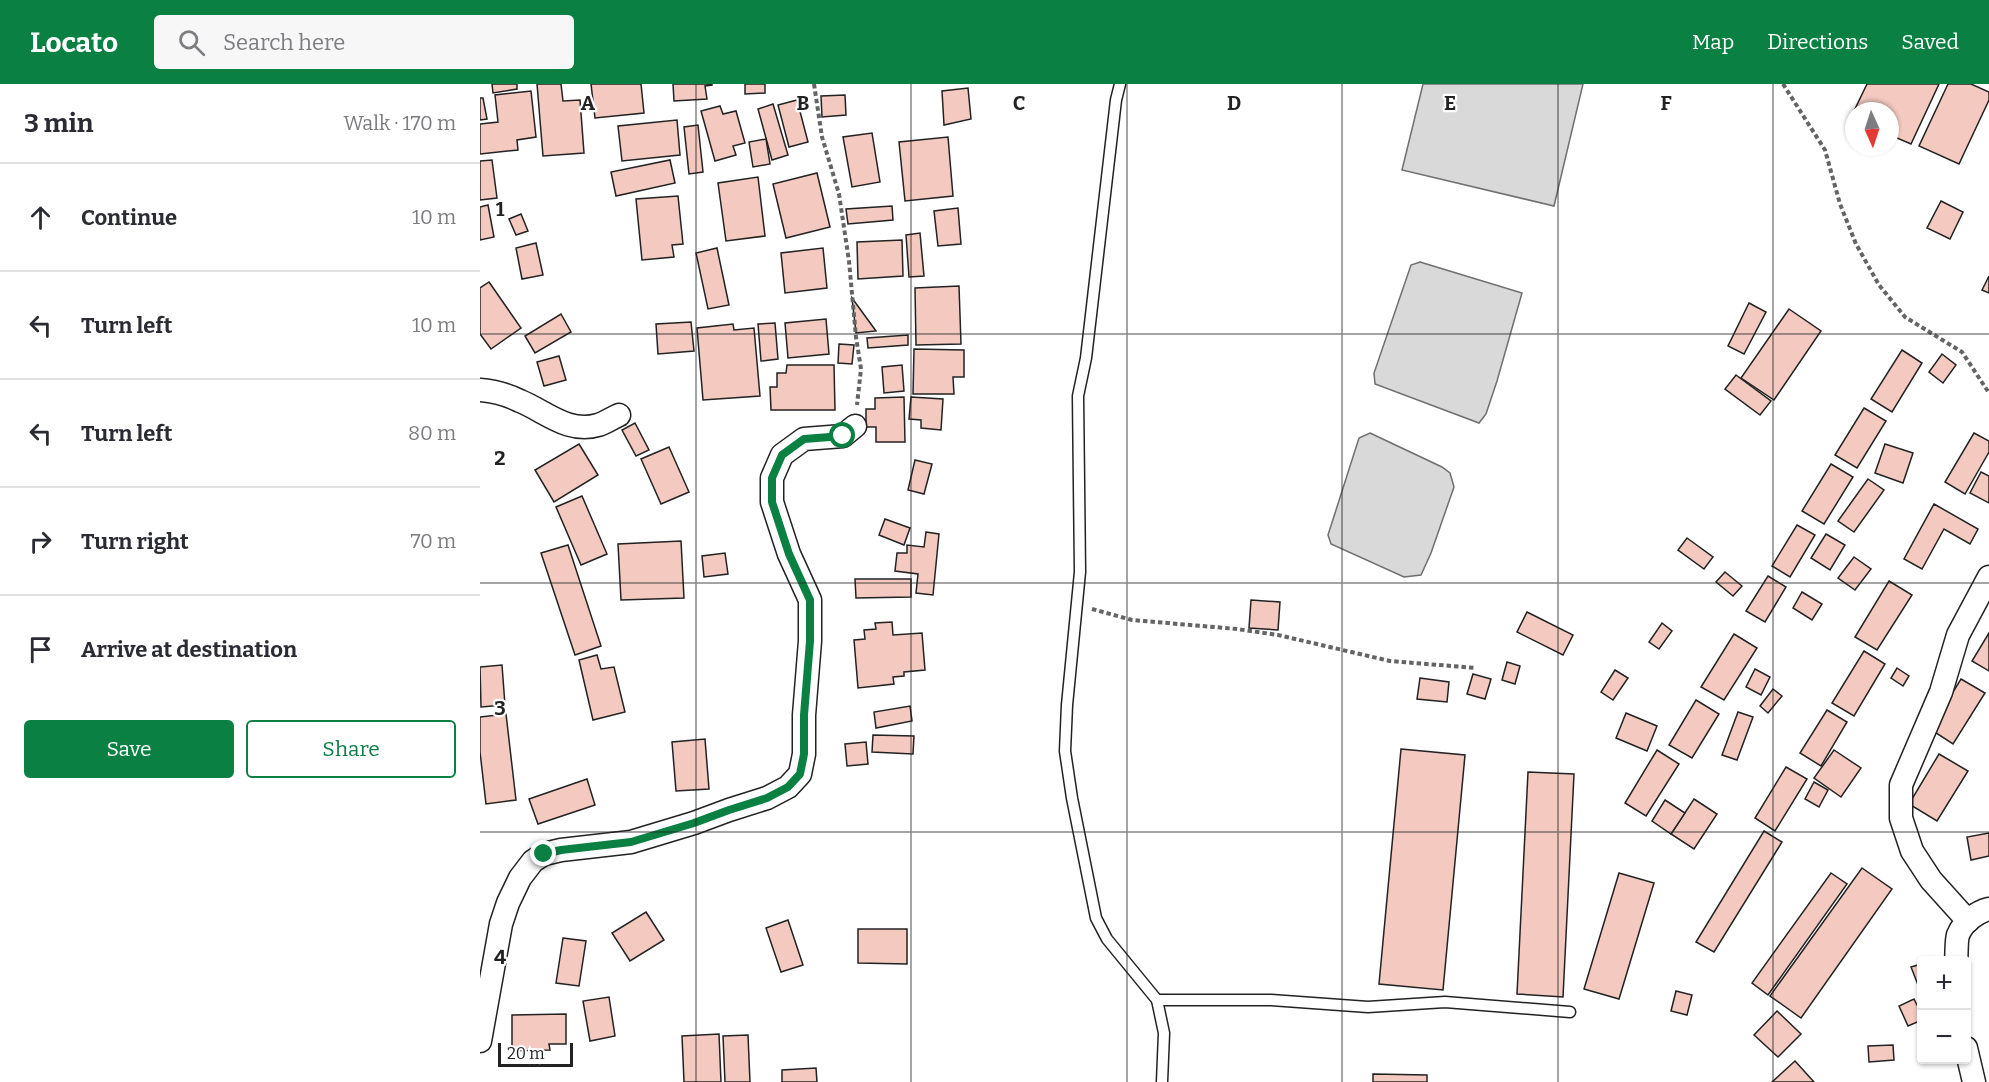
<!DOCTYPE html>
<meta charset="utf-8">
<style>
:root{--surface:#fff;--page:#f7f7f7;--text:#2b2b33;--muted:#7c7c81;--line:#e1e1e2;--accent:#0b8043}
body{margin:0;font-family:Bitter,serif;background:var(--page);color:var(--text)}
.controls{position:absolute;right:18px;bottom:18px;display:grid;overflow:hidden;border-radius:6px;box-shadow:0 2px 4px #0004}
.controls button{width:54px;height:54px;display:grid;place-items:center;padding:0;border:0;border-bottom:2px solid var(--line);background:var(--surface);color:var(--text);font:30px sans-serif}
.compass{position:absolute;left:1365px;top:18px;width:54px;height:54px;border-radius:50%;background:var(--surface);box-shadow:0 2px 4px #0004;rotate:177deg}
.scale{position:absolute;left:18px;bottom:15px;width:75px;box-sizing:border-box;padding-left:6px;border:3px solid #222;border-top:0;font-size:16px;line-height:21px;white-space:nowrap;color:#222;-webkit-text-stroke:4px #fff;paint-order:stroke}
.stop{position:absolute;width:18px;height:18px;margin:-14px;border:4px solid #0b8043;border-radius:50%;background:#fff}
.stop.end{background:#0b8043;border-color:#fff;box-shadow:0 2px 6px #0008}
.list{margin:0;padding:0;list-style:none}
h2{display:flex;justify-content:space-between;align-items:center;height:78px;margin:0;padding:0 24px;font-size:26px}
h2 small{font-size:20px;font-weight:400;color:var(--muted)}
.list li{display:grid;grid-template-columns:39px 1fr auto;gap:18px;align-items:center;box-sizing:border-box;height:108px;padding:0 24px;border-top:2px solid var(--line)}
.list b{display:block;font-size:22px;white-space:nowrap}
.list em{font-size:20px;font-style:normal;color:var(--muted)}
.actions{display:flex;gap:12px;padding:18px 24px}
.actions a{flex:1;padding:14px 0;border:2px solid var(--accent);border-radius:6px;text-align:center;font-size:21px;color:var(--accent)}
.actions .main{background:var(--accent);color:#fff}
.icon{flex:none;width:33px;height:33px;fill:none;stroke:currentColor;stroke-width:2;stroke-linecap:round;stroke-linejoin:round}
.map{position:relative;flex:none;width:1509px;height:998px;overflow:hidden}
header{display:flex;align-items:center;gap:36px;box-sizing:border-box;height:84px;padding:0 30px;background:var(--accent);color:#fff}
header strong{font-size:28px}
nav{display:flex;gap:33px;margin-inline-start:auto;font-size:21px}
.search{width:420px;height:54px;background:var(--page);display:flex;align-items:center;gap:15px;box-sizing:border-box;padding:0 21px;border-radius:6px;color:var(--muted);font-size:22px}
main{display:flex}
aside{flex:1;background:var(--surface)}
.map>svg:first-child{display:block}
.water{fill:#d9d9d9;stroke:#6f6f6f;stroke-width:1.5}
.building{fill:#f3c9c0;stroke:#222;stroke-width:1.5}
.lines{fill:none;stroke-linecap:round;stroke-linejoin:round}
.service-casing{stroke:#222;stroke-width:13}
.minor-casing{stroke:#222;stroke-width:25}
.path{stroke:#646464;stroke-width:4;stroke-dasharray:4.5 3;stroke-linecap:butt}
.service{stroke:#fff;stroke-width:10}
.minor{stroke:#fff;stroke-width:22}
.route{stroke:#0b8043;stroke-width:8}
.grid{fill:none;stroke:#222;stroke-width:1.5;stroke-opacity:0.55}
.grid-label{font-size:20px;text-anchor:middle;font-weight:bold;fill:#222;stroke:#fff;stroke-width:4.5;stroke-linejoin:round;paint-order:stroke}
</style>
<header>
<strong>Locato</strong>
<div class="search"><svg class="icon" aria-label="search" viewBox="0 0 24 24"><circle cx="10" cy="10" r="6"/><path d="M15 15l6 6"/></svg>Search here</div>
<nav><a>Map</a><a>Directions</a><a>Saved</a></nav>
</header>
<main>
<aside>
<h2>3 min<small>Walk · 170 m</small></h2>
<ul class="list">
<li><svg class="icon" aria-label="ahead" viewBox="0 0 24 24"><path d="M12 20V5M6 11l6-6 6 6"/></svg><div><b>Continue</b></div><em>10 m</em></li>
<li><svg class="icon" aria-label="left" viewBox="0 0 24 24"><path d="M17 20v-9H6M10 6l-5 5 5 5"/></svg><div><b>Turn left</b></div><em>10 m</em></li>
<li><svg class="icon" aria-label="left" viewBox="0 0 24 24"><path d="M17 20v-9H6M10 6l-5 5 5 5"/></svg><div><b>Turn left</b></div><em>80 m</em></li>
<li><svg class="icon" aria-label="right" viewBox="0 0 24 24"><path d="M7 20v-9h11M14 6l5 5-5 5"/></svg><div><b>Turn right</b></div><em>70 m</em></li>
<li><svg class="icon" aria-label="arrive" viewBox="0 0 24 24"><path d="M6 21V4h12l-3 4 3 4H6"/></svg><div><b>Arrive at destination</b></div></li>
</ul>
<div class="actions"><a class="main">Save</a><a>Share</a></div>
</aside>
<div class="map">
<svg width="1509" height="998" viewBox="0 0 1509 998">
<rect width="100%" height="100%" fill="#fff"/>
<g class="water">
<polygon points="943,0 1103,0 1074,122 922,86"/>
<polygon points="940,178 1042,209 1017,297 1006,330 999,339 895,300 894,289 931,181"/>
<polygon points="890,349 962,383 970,389 974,403 951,469 941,491 924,493 851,460 848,451 879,354"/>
</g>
<g class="building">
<polygon points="12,0 37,0 37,5 13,9"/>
<polygon points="57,0 81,0 83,17 100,16 104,69 63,72"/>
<polygon points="111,0 161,0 164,29 115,34"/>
<polygon points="193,0 232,0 232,1 225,2 227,15 194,17"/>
<polygon points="265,0 285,0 285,9 265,10"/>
<polygon points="1387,0 1459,0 1431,60 1410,51 1410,27 1374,27"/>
<polygon points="1468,0 1491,0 1509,8 1509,16 1479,80 1439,62"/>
<polygon points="488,4 491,35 464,41 462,7"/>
<polygon points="51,7 56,53 37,56 38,66 0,70 0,40 18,38 15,11"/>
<polygon points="365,11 366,31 342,33 341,12"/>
<polygon points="0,14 3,14 7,35 0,36"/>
<polygon points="317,16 328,58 309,63 298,21"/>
<polygon points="293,20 308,71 292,76 278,25"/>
<polygon points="240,22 243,30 256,27 265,59 253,62 256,71 235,77 221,27"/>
<polygon points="197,36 200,71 142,77 138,42"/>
<polygon points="218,41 223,88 209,90 204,43"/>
<polygon points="392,49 400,98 372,103 363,53"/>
<polygon points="468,53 473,112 425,117 419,58"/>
<polygon points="286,55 290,80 273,83 269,58"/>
<polygon points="12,76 17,114 0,116 0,77"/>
<polygon points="190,76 195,99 136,112 131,88"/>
<polygon points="337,89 350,143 306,154 293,100"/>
<polygon points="278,93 285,152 246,157 238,99"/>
<polygon points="198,112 203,160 192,161 194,173 162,176 156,115"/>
<polygon points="1461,117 1483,128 1470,155 1447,144"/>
<polygon points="8,121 14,153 0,156 0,123"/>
<polygon points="412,122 413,136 368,140 366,125"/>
<polygon points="478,124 481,160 458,162 454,127"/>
<polygon points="41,130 48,147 36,151 29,135"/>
<polygon points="440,149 444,192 429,193 426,151"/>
<polygon points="422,156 423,192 378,195 377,158"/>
<polygon points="56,159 63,191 42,195 36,164"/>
<polygon points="237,164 249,221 228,225 216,169"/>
<polygon points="343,164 347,204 305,209 301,169"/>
<polygon points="1509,192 1509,209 1502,206"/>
<polygon points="9,198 41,244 11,265 0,250 0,204"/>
<polygon points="479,202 481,260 436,261 435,204"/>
<polygon points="372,214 396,247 376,249"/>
<polygon points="1269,219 1286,228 1264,270 1248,262"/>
<polygon points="1309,225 1341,247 1294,316 1261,294"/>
<polygon points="81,230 91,248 55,269 45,252"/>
<polygon points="346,235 349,270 308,274 305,239"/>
<polygon points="211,238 214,267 178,270 176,240"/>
<polygon points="295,239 298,275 281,277 278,240"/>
<polygon points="253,240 254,246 274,244 280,312 223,316 217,244"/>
<polygon points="428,251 428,261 388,264 387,254"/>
<polygon points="359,260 374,261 372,280 358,279"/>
<polygon points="434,265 484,266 484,293 473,293 474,310 433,310"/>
<polygon points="1422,266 1442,279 1412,328 1391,315"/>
<polygon points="1462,270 1476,281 1463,299 1449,288"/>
<polygon points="79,272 86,296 64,302 57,278"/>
<polygon points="307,281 354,281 355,326 291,326 290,303 297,303 297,289 306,289"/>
<polygon points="422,281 424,307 404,309 402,283"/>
<polygon points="1256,291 1291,317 1280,331 1245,305"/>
<polygon points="424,313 425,358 396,358 396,343 386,343 386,325 395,325 395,314"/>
<polygon points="431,313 463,315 461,346 441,344 441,336 429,335"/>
<polygon points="1384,324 1406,337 1377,384 1355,371"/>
<polygon points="155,339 169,366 156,372 142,346"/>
<polygon points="1494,349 1509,357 1509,368 1485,410 1465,398"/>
<polygon points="99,360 118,391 74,418 55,386"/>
<polygon points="1405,360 1433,369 1423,399 1395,389"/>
<polygon points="189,363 209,408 181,420 161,375"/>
<polygon points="435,376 452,380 444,410 428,406"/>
<polygon points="1351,380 1373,393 1344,440 1322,427"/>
<polygon points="1501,388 1509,392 1509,419 1490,409"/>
<polygon points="1388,395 1404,406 1374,448 1358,437"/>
<polygon points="102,412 127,470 101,481 76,423"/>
<polygon points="1454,420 1498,445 1490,460 1464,445 1442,485 1424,475"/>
<polygon points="405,435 430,444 424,461 399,451"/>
<polygon points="1317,441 1335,451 1310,493 1292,482"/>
<polygon points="446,448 459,450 453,511 436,509 438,490 415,487 417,469 427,469 427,461 444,463"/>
<polygon points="1346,450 1365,461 1350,486 1331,474"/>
<polygon points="1207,454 1233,473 1224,485 1198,466"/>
<polygon points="201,457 204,514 141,516 138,460"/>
<polygon points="88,461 121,562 95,571 61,469"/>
<polygon points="245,469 248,490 224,493 222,472"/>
<polygon points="1374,473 1391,485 1375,506 1358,494"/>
<polygon points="1245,488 1262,502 1253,512 1236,498"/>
<polygon points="1288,492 1306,503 1285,538 1266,527"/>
<polygon points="375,495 431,495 431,513 376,514"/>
<polygon points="1409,497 1432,511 1397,566 1375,553"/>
<polygon points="1322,508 1342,520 1332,536 1313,524"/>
<polygon points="771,516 800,518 798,546 769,544"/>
<polygon points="1047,528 1093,551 1083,571 1037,548"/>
<polygon points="412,538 413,551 442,549 445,586 424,588 424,592 413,593 414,600 378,604 374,556 385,555 384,546 396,545 395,539"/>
<polygon points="1182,539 1192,547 1179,565 1169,558"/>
<polygon points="1509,549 1509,587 1492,577"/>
<polygon points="1254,550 1277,564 1244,616 1221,603"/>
<polygon points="1384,567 1405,580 1374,632 1352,619"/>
<polygon points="117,571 121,585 134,583 145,628 113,636 99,576"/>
<polygon points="1027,578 1040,582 1035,600 1022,596"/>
<polygon points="22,581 25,621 1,623 0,583"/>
<polygon points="1417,584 1429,592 1423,602 1411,594"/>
<polygon points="1275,585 1290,593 1281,611 1266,603"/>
<polygon points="1135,586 1148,594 1133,616 1121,608"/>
<polygon points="993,590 1011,595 1005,615 987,610"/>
<polygon points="940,594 969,598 967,618 937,615"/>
<polygon points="1481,595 1505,609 1473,660 1450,645"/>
<polygon points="1293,605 1302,612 1288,629 1280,622"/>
<polygon points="1216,616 1239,630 1212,674 1189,661"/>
<polygon points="430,622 432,637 396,644 394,628"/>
<polygon points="1347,626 1367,638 1341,682 1320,669"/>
<polygon points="1258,628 1273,633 1257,676 1242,671"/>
<polygon points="1146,629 1177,642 1167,667 1136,654"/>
<polygon points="26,630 36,716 6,720 0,668 0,633"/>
<polygon points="393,651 434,652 433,670 392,668"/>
<polygon points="225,655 229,705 196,707 192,658"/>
<polygon points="386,658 388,680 367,682 365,660"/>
<polygon points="921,665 985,671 963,906 899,900"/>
<polygon points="1177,666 1199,680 1166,732 1145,719"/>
<polygon points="1354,666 1381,684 1361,713 1334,694"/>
<polygon points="1459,670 1488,687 1457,737 1429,720"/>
<polygon points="1306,683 1327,695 1295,747 1275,734"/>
<polygon points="1048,688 1094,690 1083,913 1037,910"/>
<polygon points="107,695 115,721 58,740 49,715"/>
<polygon points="1334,698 1348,706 1339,723 1325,715"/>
<polygon points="1214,715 1237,730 1214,765 1191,750"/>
<polygon points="1185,716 1205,729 1191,750 1172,737"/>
<polygon points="1284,747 1302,758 1234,868 1216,858"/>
<polygon points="1509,749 1509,772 1491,776 1487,753"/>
<polygon points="1382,784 1412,805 1321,934 1290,912"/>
<polygon points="1139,789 1174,799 1139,915 1104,905"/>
<polygon points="1351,789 1367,800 1288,911 1272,899"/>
<polygon points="166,828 184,856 150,877 132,849"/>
<polygon points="308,836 323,881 301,888 286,844"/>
<polygon points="378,845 427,845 427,880 378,879"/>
<polygon points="83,854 106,857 99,902 76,899"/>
<polygon points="1438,881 1442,890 1442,911 1431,883"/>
<polygon points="1196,907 1212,911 1207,931 1191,927"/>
<polygon points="129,913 135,952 110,957 103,917"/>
<polygon points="1434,915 1442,931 1442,936 1428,942 1419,922"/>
<polygon points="1297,927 1321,950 1298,973 1274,951"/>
<polygon points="86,930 86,960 69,960 70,966 32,967 32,931"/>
<polygon points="239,950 241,998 204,998 202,952"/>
<polygon points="268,951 270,998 245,998 243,952"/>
<polygon points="1413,961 1414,976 1389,978 1388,962"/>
<polygon points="1315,977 1334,998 1292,998"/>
<polygon points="336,984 337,998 302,998 302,986"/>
<polygon points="893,990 947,991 947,998 893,998"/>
</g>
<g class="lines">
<defs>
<g id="service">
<polyline points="640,0 636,16 606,274 598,312 600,488 587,621 585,667 592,714 616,834 627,855 677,916 684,949 682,998"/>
<polyline points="677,916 791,916 888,923 965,918 1090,928"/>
</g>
<g id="minor">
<path d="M0,306C13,307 28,311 40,317C65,327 88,350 118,341C125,339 132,334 139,331"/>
<polyline points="1488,837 1451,796 1432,767 1421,734 1421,701 1461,608 1478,551 1509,493"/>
<path d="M1476,876C1477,869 1476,858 1478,851C1483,838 1497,828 1509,825"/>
<polyline points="0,957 21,840 28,819 40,794 53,777 64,770 81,766 151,758 214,739 249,726 287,714 308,703 320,690 324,670 324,631 330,557 330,516 309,470 292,418 292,394 302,371 324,355 363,352 375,342"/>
<polyline points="1486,964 1494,998"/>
</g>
</defs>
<use href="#service" class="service-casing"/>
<use href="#minor" class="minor-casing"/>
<g class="path">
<polyline points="334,0 342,53 359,110 369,177 376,253 381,285 377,321"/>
<polyline points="1303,0 1345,66 1360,120 1376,160 1399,201 1425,233 1482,268 1509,309"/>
<polyline points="612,525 652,536 757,545 798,551 910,577 996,584"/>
</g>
<use href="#service" class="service"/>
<use href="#minor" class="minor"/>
</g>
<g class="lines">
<polyline class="route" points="64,770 81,766 151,758 214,739 249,726 287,714 308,703 320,690 324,670 324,631 330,557 330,516 309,470 292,418 292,394 302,371 324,355 363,352"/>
</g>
<path class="grid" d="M216,0V998M431,0V998M647,0V998M862,0V998M1078,0V998M1293,0V998M0,250H1509M0,499H1509M0,748H1509"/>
<g class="grid-label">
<text x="108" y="26">A</text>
<text x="323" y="26">B</text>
<text x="539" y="26">C</text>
<text x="754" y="26">D</text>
<text x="970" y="26">E</text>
<text x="1186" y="26">F</text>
<text x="20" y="132">1</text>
<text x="20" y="381">2</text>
<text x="20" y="631">3</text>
<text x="20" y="880">4</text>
</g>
</svg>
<div class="controls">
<button>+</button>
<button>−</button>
</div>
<svg class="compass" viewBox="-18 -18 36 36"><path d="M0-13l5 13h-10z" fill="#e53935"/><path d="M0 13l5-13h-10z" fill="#7c7c81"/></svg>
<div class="scale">20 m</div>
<div class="stop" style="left:363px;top:352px"></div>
<div class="stop end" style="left:64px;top:770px"></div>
</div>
</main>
